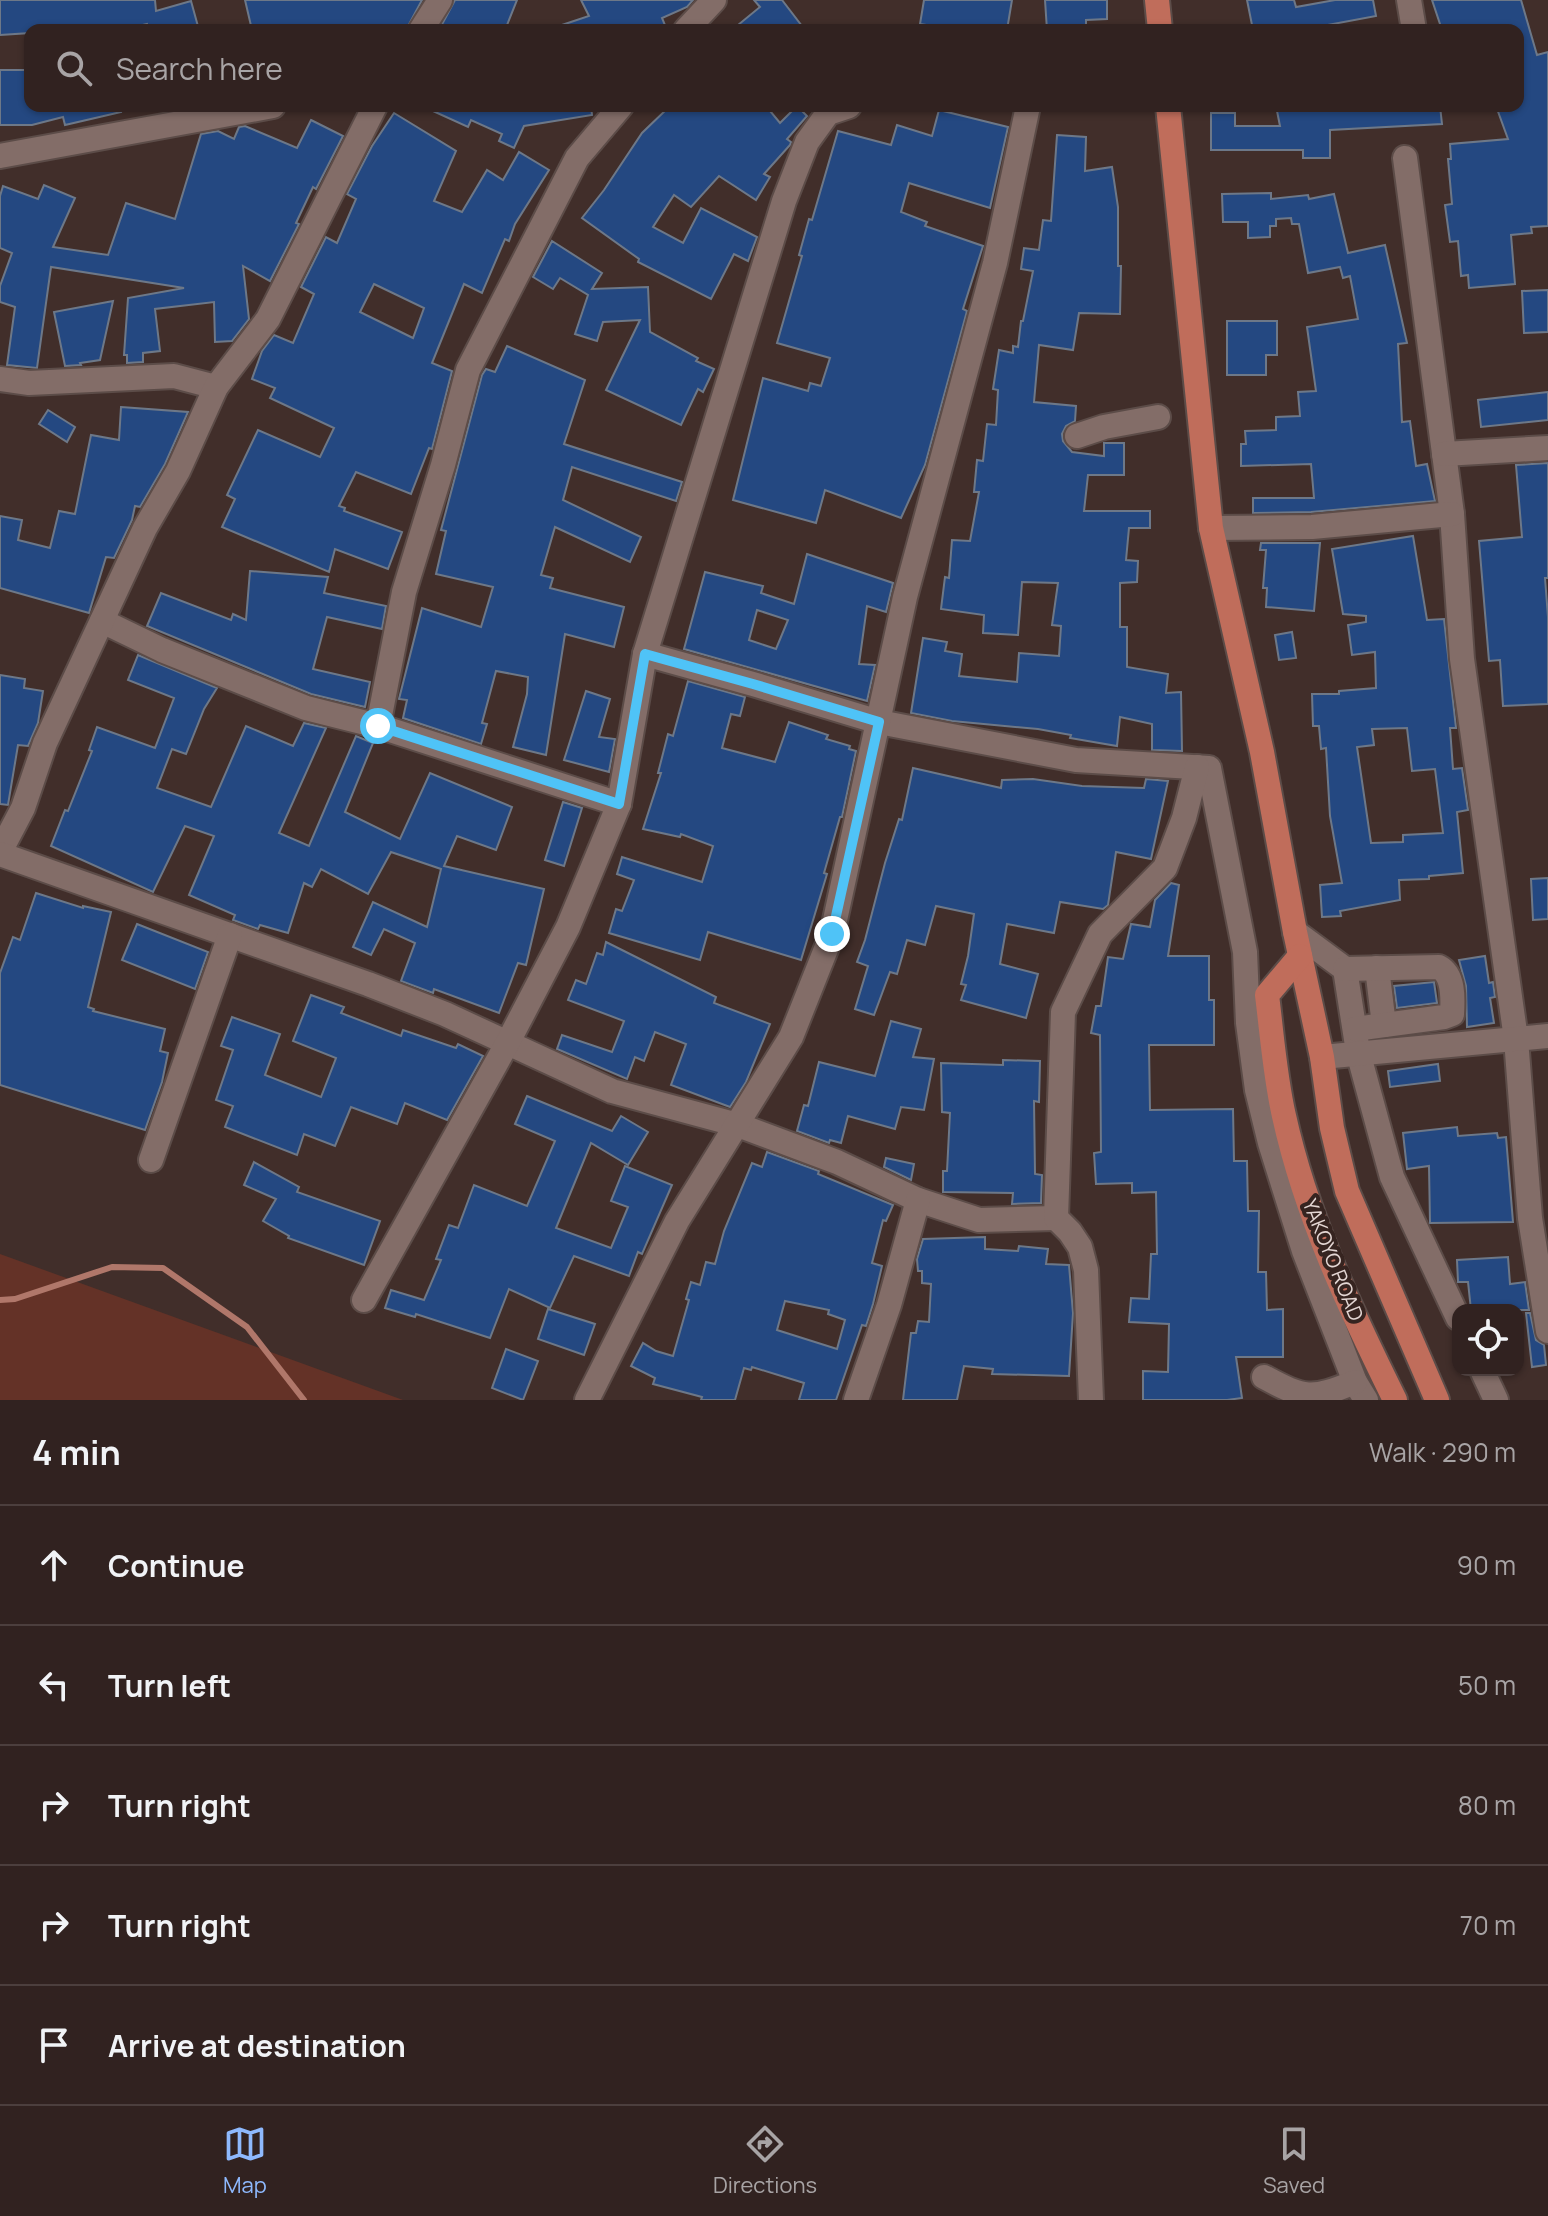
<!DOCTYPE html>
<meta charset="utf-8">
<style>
:root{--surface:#312220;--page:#392a29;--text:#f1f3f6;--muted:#a8a4a5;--line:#4c3f3e;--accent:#8eb9fd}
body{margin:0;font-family:Manrope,sans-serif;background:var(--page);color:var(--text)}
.controls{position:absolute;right:24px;bottom:24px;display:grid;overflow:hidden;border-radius:16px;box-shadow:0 2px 6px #0004}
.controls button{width:72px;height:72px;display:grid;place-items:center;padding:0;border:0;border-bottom:2px solid var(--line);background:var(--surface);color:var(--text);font:40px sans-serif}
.stop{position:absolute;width:24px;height:24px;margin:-18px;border:6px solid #4fc3f7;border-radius:50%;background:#fff}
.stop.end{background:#4fc3f7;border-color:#fff;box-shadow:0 2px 8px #0008}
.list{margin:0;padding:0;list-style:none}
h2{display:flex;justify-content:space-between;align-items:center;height:104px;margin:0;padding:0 32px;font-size:34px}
h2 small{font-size:26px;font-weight:400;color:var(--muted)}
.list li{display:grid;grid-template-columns:52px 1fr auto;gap:24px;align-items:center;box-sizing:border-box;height:120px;padding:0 32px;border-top:2px solid var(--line)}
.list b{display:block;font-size:30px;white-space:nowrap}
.list em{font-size:26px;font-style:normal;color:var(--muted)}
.icon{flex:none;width:44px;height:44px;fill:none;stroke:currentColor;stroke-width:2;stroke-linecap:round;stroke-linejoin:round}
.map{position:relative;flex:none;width:1548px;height:1400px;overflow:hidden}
.search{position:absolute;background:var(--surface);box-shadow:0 2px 6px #0004;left:24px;right:24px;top:24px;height:88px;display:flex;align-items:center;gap:20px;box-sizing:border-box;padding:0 28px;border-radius:16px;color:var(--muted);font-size:30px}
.sheet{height:704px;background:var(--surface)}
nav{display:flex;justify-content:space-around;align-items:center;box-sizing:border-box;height:112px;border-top:2px solid var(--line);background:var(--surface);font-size:22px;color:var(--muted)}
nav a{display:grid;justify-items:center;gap:4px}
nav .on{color:var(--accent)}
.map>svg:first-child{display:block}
.green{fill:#643227}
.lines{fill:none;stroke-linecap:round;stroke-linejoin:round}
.stream{stroke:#b0776a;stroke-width:6}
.building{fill:#244881;stroke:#6d7888;stroke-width:2;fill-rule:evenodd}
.minor-casing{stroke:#5c4c48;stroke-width:28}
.major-casing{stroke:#5c4c48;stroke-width:28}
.minor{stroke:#836d68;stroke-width:24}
.major{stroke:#c06d5b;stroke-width:24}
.route{stroke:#4fc3f7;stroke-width:10}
.labels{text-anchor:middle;stroke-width:8;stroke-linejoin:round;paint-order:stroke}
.street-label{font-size:20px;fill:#e4d7d4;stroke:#362420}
</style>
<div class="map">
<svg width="1548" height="1400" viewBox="0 0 1548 1400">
<rect width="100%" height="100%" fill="#412e2a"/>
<polygon class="green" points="0,1254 403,1400 0,1400"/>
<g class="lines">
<polyline class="stream" points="0,1300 15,1299 112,1267 163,1268 247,1327 304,1400"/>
</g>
<g class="building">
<polygon points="0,0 155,0 156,11 191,1 199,30 149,30 147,24 122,30 30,30 30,33 0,35"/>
<polygon points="245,0 422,0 406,30 288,30 286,26 271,30 252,30"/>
<polygon points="455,0 517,0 505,30 439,30"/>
<polygon points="581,0 693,0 687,7 662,18 667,30 557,30 556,27 589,16"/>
<polygon points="754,0 782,0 805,30 732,30 760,7"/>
<polygon points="924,0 1012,0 1007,30 958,30 920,24"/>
<polygon points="1045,0 1107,0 1107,19 1086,20 1086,30 1047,30"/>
<polygon points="1247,0 1294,0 1296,7 1335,0 1373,0 1376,16 1301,30 1253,30"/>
<polygon points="1432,0 1521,0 1537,55 1548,52 1548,226 1531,227 1532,233 1511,235 1515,284 1469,288 1468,275 1461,276 1458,241 1450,242 1445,205 1452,204 1448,159 1451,159 1450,144 1508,139 1496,106 1518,106 1518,30 1442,30"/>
<polygon points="0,70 30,70 30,106 120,106 121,112 65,125 63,117 32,125 0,125"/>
<polygon points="422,106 591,106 592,115 524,126 514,148 499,141 502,134 471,120 468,127"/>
<polygon points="670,106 766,106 780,123 797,106 807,116 787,139 791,142 790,145 764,174 770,177 756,200 719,176 691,207 674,195 653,227 683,243 701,208 757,237 748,261 734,254 711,299 638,262 639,259 582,218 604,190 642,133"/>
<polygon points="1276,106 1440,106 1442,124 1330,130 1330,158 1303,158 1303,150 1211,150 1211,113 1235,113 1235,126 1280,126"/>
<polygon points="939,110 1008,127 990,208 909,183 901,212 927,222 925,226 983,246 963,309 967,311 925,465 901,518 825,490 816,523 733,500 763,378 808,391 810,383 821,386 830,358 777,343 802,256 799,255 809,219 812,220 838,131 891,145 897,125 932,136"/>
<path d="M394,113L456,151L434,201L462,212L487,170L503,180L519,152L549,170L515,224L509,241L505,239L482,293L464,284L432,363L452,371L432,449L429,448L411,494L356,472L339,506L345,508L344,511L402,532L388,569L335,549L329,572L222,527L235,499L227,495L258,430L320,457L334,428L270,398L275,388L252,379L262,351L274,335L293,343L314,294L301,287L326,237L337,243L356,199L347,194L372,146ZM374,284L424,308L413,338L360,312Z"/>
<polygon points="311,120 343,136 316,189 313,187 296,223 299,224 270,281 243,266 249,319 232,341 215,342 214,302 155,309 160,351 143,353 143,362 127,363 127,355 124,355 128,298 184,288 51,267 37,368 7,365 15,307 0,302 0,286 12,253 0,248 0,196 3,186 38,199 44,185 75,198 53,247 108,255 126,203 175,219 201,134 218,131 234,139 239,127 245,126 297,148"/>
<polygon points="1057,135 1086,137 1085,171 1112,167 1118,207 1118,266 1121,266 1120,314 1079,313 1073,350 1039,345 1034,402 1076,406 1075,421 1066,426 1062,434 1063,441 1072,452 1104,456 1104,443 1124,443 1124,475 1088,475 1084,511 1150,511 1150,528 1129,528 1126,560 1138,561 1137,582 1120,583 1120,627 1127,627 1127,667 1168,674 1166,693 1181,692 1182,751 1152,750 1152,724 1120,717 1117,746 1070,738 1071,735 1038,729 952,721 911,713 923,638 947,642 945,651 962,654 959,676 1017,682 1019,653 1059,656 1061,626 1052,625 1058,583 1022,582 1018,635 983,633 984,615 941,609 945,577 949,578 952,540 970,541 979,492 974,492 977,460 983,461 987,424 996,425 998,390 993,389 999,350 1013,353 1013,346 1018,347 1021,321 1023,321 1033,271 1021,269 1024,248 1039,250 1043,220 1051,221"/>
<polygon points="1271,193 1271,199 1308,195 1309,199 1334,194 1348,253 1385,245 1407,343 1398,344 1402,422 1410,421 1416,466 1427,464 1435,501 1311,512 1253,513 1253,498 1314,498 1311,464 1241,466 1241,444 1246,444 1245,431 1276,430 1276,417 1300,416 1298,392 1316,391 1307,327 1358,319 1350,276 1343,278 1340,267 1308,273 1299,224 1292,224 1291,218 1276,219 1276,226 1270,226 1270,237 1248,238 1248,222 1223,222 1222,194"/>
<polygon points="552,241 602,273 592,289 648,287 650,332 698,358 696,361 714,369 703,392 698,389 681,425 606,390 640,320 603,322 597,341 575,334 588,295 560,278 553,289 533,277"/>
<polygon points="1548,290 1548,332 1524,333 1522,291"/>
<polygon points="113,301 100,360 80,363 81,365 65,366 54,312"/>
<polygon points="1227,321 1277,321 1277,355 1266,355 1266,375 1227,375"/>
<polygon points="507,346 585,380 564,444 682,482 676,501 572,467 563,500 641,537 630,562 555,527 541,575 553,578 550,588 624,607 614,647 565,634 546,755 513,747 527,694 528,677 496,671 482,723 487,724 481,744 403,718 407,700 399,699 422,608 481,627 493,587 436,574 446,531 441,530 482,375 486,369 495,372"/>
<polygon points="1548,392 1548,420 1481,427 1478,400"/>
<polygon points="121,407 188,412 165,464 140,507 135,506 132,520 114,558 106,557 89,613 0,588 0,516 22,520 18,540 50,548 59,511 75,514 91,435 119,440"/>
<polygon points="48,410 75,427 67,442 39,424"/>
<polygon points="1548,463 1548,578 1545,578 1548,617 1548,704 1503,706 1500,660 1489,661 1479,541 1522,537 1516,465"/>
<path d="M1413,536L1427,620L1444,619L1455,719L1456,728H1450L1453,769L1462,768L1468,810L1457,812L1463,873L1429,876V879L1399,880L1400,900L1340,911L1341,916L1322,917L1320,885L1342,883L1330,816L1326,748L1321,749L1319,726H1313L1312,694H1339V691L1376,688L1375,652L1352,655L1348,625L1366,622V616L1343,614L1332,549ZM1407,728L1412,771L1435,769L1443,833L1403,835V842L1371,843L1357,747L1374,745L1372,729Z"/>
<polygon points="1261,543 1320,543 1314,611 1266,607 1267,588 1263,588 1266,550 1260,550"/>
<path d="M807,554L893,583L886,612L867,606L859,664L875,665L867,701L684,649L705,572L763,586L761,593L794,604ZM757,610L788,620L776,649L749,640Z"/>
<polygon points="250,571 328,577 324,593 386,606 382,629 327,617 313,669 370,682 365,707 311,694 147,626 161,593 231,620 233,614 246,620"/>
<polygon points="1292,632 1296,658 1279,660 1275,635"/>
<polygon points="138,655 217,688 204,709 186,754 172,749 157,788 211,807 246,726 293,746 304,723 326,728 279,833 309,846 356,736 373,743 345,812 400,839 430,773 512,807 496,850 457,836 444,866 544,889 526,965 518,963 499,1013 434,989 433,993 401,981 415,943 384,929 371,955 353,947 373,902 427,927 441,869 391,852 368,894 321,869 312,887 304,883 288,933 260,925 258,929 233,920 235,915 189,895 214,836 185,826 153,892 51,846 65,810 68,811 92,751 89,750 97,727 155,748 174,698 128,680"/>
<polygon points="0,675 25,679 24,688 43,691 38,723 28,746 18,745 8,805 0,804"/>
<polygon points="688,681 745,697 740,716 731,714 722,748 775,762 789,722 828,735 826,739 850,746 849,749 856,751 842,817 840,817 824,873 827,874 801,960 708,932 700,960 609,933 616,909 622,911 634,880 617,874 622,857 702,882 713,846 681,834 680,837 643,829 661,773 658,773 668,734 673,736"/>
<polygon points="586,691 610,699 599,737 615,739 609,772 564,760"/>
<polygon points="913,768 1001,788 1002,780 1033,779 1082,786 1144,788 1146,779 1168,781 1151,859 1116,852 1108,905 1103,909 1060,902 1054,933 1007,924 1000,964 1038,974 1026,1018 961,1000 966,985 961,984 968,956 974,914 936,906 925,945 907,940 897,974 890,972 874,1015 855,1009 868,966 857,962 865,940 885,863 899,819 902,820"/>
<polygon points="563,802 582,808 564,866 545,860"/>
<polygon points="1548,878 1548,919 1533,920 1531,879"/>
<polygon points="1171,883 1179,885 1168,956 1209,956 1209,1000 1214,1000 1214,1045 1149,1045 1150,1110 1233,1109 1234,1161 1247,1161 1248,1211 1259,1211 1258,1272 1266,1272 1267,1310 1283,1309 1283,1357 1236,1357 1242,1398 1227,1400 1143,1400 1143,1371 1168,1372 1169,1324 1129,1322 1131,1298 1149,1299 1151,1254 1157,1254 1156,1192 1132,1193 1132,1183 1096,1184 1094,1153 1101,1152 1100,1035 1091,1033 1096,1006 1101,1006 1108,957 1123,959 1131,924 1150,927 1155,900"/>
<polygon points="36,893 83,908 83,906 111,912 88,1007 94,1009 93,1011 165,1029 160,1051 168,1053 162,1082 145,1130 0,1085 0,973 13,937 20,940"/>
<polygon points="137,924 208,952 195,989 122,960"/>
<polygon points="606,942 716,997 714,1003 770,1024 746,1082 730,1107 671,1085 686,1044 655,1032 644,1061 635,1057 627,1079 557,1049 562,1035 612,1052 624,1021 568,1000 576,980 586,984 597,953 603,955"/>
<polygon points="1485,956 1489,983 1493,982 1495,997 1490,998 1494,1023 1467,1027 1466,986 1459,960"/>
<polygon points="1434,982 1437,1003 1397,1008 1394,986"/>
<polygon points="311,995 344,1007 341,1013 401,1036 403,1030 456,1048 458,1044 483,1056 447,1120 405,1103 397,1124 351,1107 335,1146 304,1134 297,1155 225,1127 233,1106 216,1100 233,1050 221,1046 232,1017 280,1034 265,1075 321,1097 336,1058 293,1041"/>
<polygon points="891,1021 921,1029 913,1057 934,1059 924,1110 901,1107 895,1129 848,1116 841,1143 830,1140 829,1143 797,1131 804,1105 808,1106 819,1062 875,1076"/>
<polygon points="1003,1060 1040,1061 1039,1102 1034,1101 1035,1174 1042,1175 1041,1203 1012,1204 1013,1193 943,1192 943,1171 947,1171 950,1113 942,1112 941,1063 1003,1065"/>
<polygon points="1438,1064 1440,1081 1390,1087 1388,1071"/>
<polygon points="527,1096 612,1131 621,1116 648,1132 628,1165 591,1143 556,1228 611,1248 628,1207 611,1201 625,1166 672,1185 642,1254 638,1252 629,1276 574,1256 550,1308 509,1289 490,1338 416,1314 415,1317 385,1308 391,1290 424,1300 441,1260 436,1259 449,1225 458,1228 474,1185 527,1206 555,1141 515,1124"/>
<polygon points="1457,1127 1458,1136 1497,1133 1498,1138 1506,1137 1513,1222 1430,1223 1429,1166 1407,1169 1403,1133"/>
<path d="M767,1152L819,1171L818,1174L893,1205L886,1221L883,1220L872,1263L882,1266L873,1304L866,1326L862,1325L836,1400H799L804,1383L752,1367L751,1370L744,1368L735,1400H701L702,1397L653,1384L655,1378L631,1366L643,1343L656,1351L673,1356L689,1300L686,1299L691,1282L700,1285L706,1262L715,1264L724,1231L752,1163L762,1167ZM785,1301L829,1310L828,1314L845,1320L837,1349L777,1330Z"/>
<polygon points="886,1158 914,1164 911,1180 884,1167"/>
<polygon points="254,1162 299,1187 297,1192 380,1221 364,1265 288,1238 289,1236 263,1221 276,1199 244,1185"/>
<polygon points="985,1237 985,1249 1018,1251 1019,1246 1048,1249 1046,1264 1069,1265 1073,1313 1069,1376 992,1374 993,1369 964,1366 957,1400 903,1400 911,1333 916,1333 918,1321 929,1322 931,1284 922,1283 922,1271 918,1271 917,1259 923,1239"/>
<polygon points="1508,1257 1510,1284 1525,1282 1529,1310 1471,1310 1468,1282 1458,1282 1457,1260"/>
<polygon points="548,1309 595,1324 584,1355 538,1339"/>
<polygon points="1526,1313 1530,1313 1536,1340 1544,1345 1546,1365 1532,1367"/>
<polygon points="506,1349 538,1361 523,1400 492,1388"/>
</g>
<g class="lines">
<defs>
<g id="minor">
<polyline points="1409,0 1414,30"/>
<polyline points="421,30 440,0"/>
<polyline points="686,30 714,0"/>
<polyline points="0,156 273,106"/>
<polyline points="1405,158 1452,514 1462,659 1516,1039 1530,1218 1548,1331"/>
<polyline points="0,379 29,383 174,376 216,387"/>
<polyline points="1077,436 1104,427 1158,417"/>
<polyline points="1444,454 1548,448"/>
<polyline points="1211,528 1312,527 1452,514"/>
<polyline points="102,621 162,650 306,708 378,726 619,804"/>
<polyline points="645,654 753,684 879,722 1076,760 1209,768 1245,952 1248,1023 1257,1090 1270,1143 1304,1251 1355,1382 1366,1400"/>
<polyline points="378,726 404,592 443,465 468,370 577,158 621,106"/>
<polyline points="0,852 23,808 45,743 145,528 178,471 216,387 268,319 375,106"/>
<polyline points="0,854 368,984 445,1014 612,1091 738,1125 837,1162 918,1200 979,1220 1056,1218"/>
<polyline points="1295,932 1345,969 1358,1052 1392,1177 1458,1318"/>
<polyline points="1377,968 1384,1025"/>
<path d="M1345,969L1439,967C1454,975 1453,998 1452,1014L1444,1017L1355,1029"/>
<polyline points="1322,1057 1548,1036"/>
<polyline points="151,1160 230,935"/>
<polyline points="364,1300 508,1042 568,927 619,804 645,654 784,201 807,142 828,113 849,106"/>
<polyline points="1482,1370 1496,1400"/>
<path d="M1264,1377C1305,1399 1311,1400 1355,1382"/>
<polyline points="587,1400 677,1221 791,1037 832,934 905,597 995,263 1028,106"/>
<polyline points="856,1400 889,1305 918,1200"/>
<polyline points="1091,1400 1086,1270 1080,1247 1070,1232 1056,1218 1063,1012 1100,934 1165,868 1184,818 1197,767"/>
</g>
<g id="major">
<polyline points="1157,0 1160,30"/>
<polyline points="1168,106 1211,528 1262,752 1295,932 1322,1057 1332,1128 1347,1191 1437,1400"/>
<path d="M1300,956L1267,995C1272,1035 1275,1077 1284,1116C1306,1216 1350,1309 1395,1400"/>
</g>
</defs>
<use href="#minor" class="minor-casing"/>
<use href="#major" class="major-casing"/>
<use href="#minor" class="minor"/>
<use href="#major" class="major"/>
</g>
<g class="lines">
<polyline class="route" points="378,726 619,804 645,654 753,684 879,722 832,934"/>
</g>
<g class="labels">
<g class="street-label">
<text transform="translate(1333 1260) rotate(68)" y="7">YAKOYO ROAD</text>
</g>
</g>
</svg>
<div class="controls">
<button><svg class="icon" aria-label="locate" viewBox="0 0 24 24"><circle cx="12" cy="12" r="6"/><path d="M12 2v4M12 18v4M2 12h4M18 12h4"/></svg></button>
</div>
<div class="stop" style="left:378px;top:726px"></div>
<div class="stop end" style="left:832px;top:934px"></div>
<div class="search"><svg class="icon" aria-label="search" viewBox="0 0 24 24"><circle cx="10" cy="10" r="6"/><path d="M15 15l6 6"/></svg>Search here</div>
</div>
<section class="sheet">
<h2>4 min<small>Walk · 290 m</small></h2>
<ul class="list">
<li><svg class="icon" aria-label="ahead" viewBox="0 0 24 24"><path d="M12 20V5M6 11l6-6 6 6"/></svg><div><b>Continue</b></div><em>90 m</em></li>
<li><svg class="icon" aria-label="left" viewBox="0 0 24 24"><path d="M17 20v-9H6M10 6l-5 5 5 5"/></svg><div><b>Turn left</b></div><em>50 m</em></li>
<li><svg class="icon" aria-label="right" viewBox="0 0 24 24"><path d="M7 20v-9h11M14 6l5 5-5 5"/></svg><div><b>Turn right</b></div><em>80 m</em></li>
<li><svg class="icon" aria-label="right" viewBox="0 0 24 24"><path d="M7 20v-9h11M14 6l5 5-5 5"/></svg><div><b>Turn right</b></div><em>70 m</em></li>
<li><svg class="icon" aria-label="arrive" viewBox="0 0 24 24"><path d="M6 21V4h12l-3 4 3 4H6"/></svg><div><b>Arrive at destination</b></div></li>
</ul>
</section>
<nav>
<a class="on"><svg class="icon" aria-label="map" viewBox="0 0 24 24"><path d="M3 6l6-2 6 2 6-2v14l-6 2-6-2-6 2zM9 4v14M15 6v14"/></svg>Map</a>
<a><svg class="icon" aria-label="directions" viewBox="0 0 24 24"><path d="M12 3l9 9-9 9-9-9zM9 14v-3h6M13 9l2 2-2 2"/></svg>Directions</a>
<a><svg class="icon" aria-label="saved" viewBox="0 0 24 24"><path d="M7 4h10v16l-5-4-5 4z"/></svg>Saved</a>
</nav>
